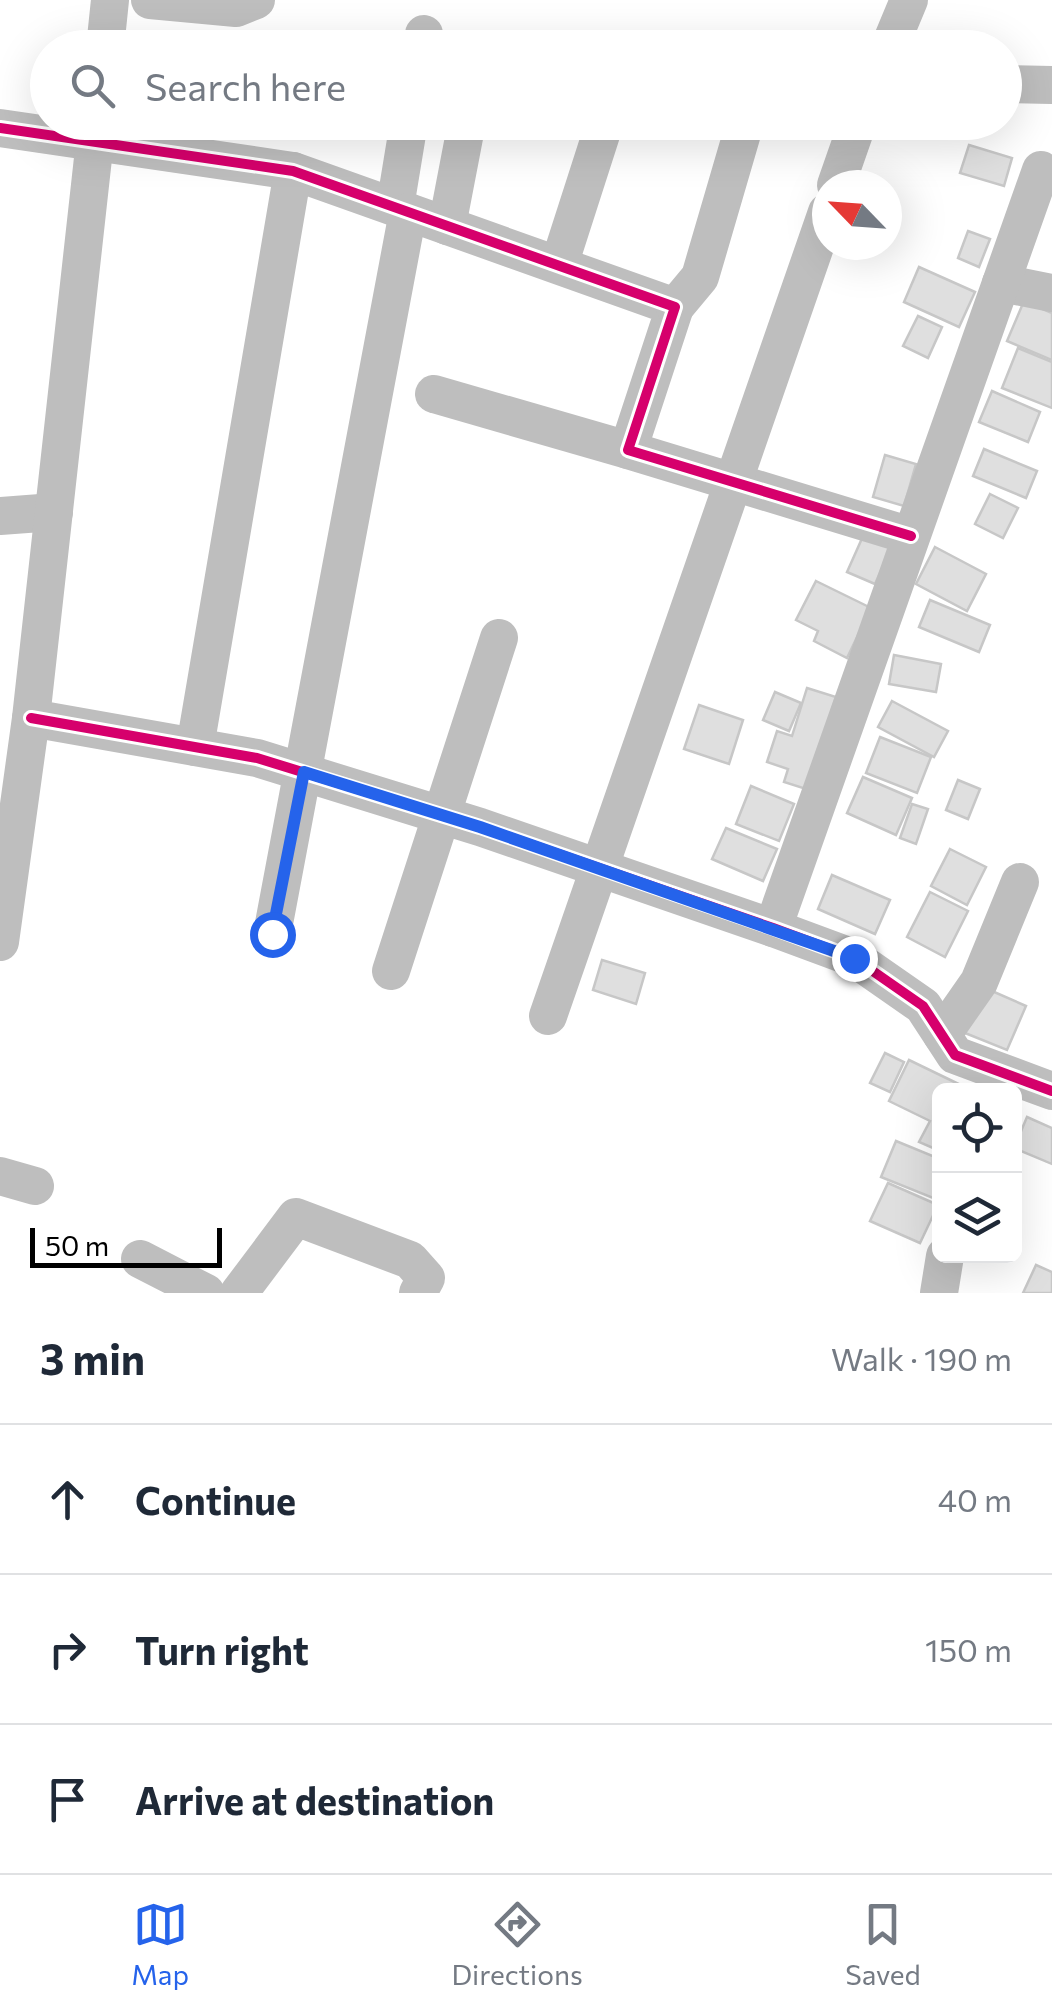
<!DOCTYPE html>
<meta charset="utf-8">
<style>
:root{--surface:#fff;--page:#f6f6f7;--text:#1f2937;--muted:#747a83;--line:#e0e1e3;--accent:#2563eb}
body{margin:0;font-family:Commissioner,sans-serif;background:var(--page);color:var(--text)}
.controls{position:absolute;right:30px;bottom:30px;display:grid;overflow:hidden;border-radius:15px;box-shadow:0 10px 40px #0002}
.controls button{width:90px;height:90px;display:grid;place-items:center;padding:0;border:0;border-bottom:2px solid var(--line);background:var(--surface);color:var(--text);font:50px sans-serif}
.compass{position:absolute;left:812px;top:170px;width:90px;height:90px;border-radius:50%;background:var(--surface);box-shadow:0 10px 40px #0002;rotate:295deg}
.scale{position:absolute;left:30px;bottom:25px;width:192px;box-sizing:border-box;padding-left:10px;border:5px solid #000;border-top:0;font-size:28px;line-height:35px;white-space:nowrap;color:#000;-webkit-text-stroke:8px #fff;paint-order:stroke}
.stop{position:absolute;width:30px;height:30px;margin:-22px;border:8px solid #2563eb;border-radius:50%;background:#fff}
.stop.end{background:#2563eb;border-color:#fff;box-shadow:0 2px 10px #0008}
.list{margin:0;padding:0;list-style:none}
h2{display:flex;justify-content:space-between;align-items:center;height:130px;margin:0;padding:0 40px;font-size:42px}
h2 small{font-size:32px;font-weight:400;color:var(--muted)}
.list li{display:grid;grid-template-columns:65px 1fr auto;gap:30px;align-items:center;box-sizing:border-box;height:150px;padding:0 40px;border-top:2px solid var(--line)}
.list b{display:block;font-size:38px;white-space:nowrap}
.list em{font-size:32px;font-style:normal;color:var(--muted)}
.icon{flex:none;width:55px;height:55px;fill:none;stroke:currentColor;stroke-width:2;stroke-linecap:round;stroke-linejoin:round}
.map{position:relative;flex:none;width:1052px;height:1293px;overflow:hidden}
.search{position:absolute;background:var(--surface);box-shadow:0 10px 40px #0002;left:30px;right:30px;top:30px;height:110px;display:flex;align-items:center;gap:25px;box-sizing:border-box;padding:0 35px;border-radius:55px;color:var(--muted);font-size:38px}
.sheet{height:580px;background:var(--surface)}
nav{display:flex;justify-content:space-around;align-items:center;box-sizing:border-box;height:140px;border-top:2px solid var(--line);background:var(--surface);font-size:28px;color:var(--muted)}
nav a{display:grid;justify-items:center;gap:5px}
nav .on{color:var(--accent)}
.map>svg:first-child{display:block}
.building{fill:#dfdfdf;stroke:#c7c7c7;stroke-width:2.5}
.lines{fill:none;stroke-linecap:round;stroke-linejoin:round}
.minor{stroke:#bebebe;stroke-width:38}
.cycleway-casing{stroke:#fff;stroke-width:16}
.cycleway{stroke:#d6006c;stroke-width:10}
.route{stroke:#2563eb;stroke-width:12}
</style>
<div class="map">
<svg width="1052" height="1293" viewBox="0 0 1052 1293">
<rect width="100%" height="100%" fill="#fff"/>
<g class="building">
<polygon points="969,145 1012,158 1004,186 960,173"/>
<polygon points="968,231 990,239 979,267 958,258"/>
<polygon points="919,267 975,292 959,327 904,302"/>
<polygon points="1024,301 1052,313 1052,360 1007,341"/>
<polygon points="918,316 942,327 928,358 903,346"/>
<polygon points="1018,348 1052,362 1052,408 1002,388"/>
<polygon points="992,391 1040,412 1028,442 979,422"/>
<polygon points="984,449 1037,471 1026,498 973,476"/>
<polygon points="885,455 916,464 904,506 873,497"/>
<polygon points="990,494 1018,508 1003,538 975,524"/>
<polygon points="864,534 892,546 875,584 847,572"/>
<polygon points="935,547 986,574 967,611 916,584"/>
<polygon points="816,581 871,608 847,658 814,641 818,631 796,620"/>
<polygon points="930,600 990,625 979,652 919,627"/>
<polygon points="894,655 941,664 936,692 889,684"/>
<polygon points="807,688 836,697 806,789 784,782 788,769 767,762 777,731 792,736"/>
<polygon points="775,692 801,703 789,731 763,720"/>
<polygon points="892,701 948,731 934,757 878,727"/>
<polygon points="699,705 743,720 729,764 684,749"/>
<polygon points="880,737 931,757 917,793 866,773"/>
<polygon points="863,777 912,798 896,835 847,813"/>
<polygon points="958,780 980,789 968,819 946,810"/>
<polygon points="751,786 794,804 779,841 736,824"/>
<polygon points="912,804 928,809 916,844 900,838"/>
<polygon points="726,828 777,849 763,881 712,859"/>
<polygon points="950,849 986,867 967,905 931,886"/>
<polygon points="832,875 890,900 875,934 818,909"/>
<polygon points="930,892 968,911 945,957 907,937"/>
<polygon points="602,960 645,973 636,1004 593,990"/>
<polygon points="985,988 1026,1006 1007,1050 965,1033"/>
<polygon points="885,1053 904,1062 890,1092 870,1083"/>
<polygon points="909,1060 971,1090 940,1090 940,1151 919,1142 930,1121 889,1101"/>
<polygon points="1027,1117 1052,1128 1052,1164 1014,1148"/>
<polygon points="896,1141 940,1159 938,1200 881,1177"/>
<polygon points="888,1183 938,1205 920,1243 870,1221"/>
<polygon points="1036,1265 1052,1272 1052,1293 1023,1293"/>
</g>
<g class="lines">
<g class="minor">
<polyline points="150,0 236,8 256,0"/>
<polyline points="105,48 110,0"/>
<polyline points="422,48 424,34"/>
<polyline points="889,48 909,0"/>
<polyline points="1004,84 1052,85"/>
<polyline points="0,128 293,171 675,307 628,450 911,536"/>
<polyline points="836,185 858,122"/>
<polyline points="395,207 409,122"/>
<polyline points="447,226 467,122"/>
<polyline points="559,265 605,122"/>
<polyline points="1001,283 1052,293"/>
<polyline points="675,307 700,277 743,130"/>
<polyline points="434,394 628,450"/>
<polyline points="0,516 54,512"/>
<polyline points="31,718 257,758 480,827 773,928 854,958 923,1006 955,1055 1052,1091"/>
<polyline points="195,747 293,171"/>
<polyline points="773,928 1041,170"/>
<polyline points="272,934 408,212"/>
<polyline points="0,942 31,718 97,122"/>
<polyline points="391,971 499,638"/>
<polyline points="548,1016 827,212"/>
<polyline points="942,1035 979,982 1020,882"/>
<polyline points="0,1176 35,1186"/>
<polyline points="140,1259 206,1293"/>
<polyline points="239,1293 296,1217 410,1260 426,1278 418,1293"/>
<polyline points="939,1293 945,1256"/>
</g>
<defs>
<g id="cycleway">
<polyline points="0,128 293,171 675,307 628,450 911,536"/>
<polyline points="31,718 257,758 480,827 773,928 854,958 923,1006 955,1055 1052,1091"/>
</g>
</defs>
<use href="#cycleway" class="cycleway-casing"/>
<use href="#cycleway" class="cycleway"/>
</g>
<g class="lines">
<polyline class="route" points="272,934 304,772 480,827 854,958"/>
</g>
</svg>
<div class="controls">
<button><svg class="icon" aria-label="locate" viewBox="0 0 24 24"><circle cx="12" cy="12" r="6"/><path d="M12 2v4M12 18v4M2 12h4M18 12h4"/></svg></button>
<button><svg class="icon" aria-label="layers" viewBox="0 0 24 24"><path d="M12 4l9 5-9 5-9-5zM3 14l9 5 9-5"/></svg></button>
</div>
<svg class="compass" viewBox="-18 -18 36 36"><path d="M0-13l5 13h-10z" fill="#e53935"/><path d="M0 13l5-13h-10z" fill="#747a83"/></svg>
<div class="scale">50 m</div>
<div class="stop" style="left:272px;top:934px"></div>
<div class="stop end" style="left:854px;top:958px"></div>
<div class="search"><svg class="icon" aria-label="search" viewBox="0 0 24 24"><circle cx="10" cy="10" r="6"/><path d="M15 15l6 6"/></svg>Search here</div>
</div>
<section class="sheet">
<h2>3 min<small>Walk · 190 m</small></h2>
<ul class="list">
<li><svg class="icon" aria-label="ahead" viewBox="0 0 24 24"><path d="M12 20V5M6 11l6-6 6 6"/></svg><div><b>Continue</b></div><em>40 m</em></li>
<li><svg class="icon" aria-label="right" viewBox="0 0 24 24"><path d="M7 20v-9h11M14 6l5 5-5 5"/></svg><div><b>Turn right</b></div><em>150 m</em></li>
<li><svg class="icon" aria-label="arrive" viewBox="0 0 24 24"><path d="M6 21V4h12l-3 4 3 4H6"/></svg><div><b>Arrive at destination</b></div></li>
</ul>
</section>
<nav>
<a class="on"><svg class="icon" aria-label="map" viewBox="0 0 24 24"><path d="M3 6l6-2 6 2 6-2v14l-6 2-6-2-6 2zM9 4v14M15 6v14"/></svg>Map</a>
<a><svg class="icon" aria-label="directions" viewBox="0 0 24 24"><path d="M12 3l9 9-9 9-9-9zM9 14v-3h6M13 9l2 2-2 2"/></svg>Directions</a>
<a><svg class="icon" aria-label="saved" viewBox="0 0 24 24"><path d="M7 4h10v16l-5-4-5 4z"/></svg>Saved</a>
</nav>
